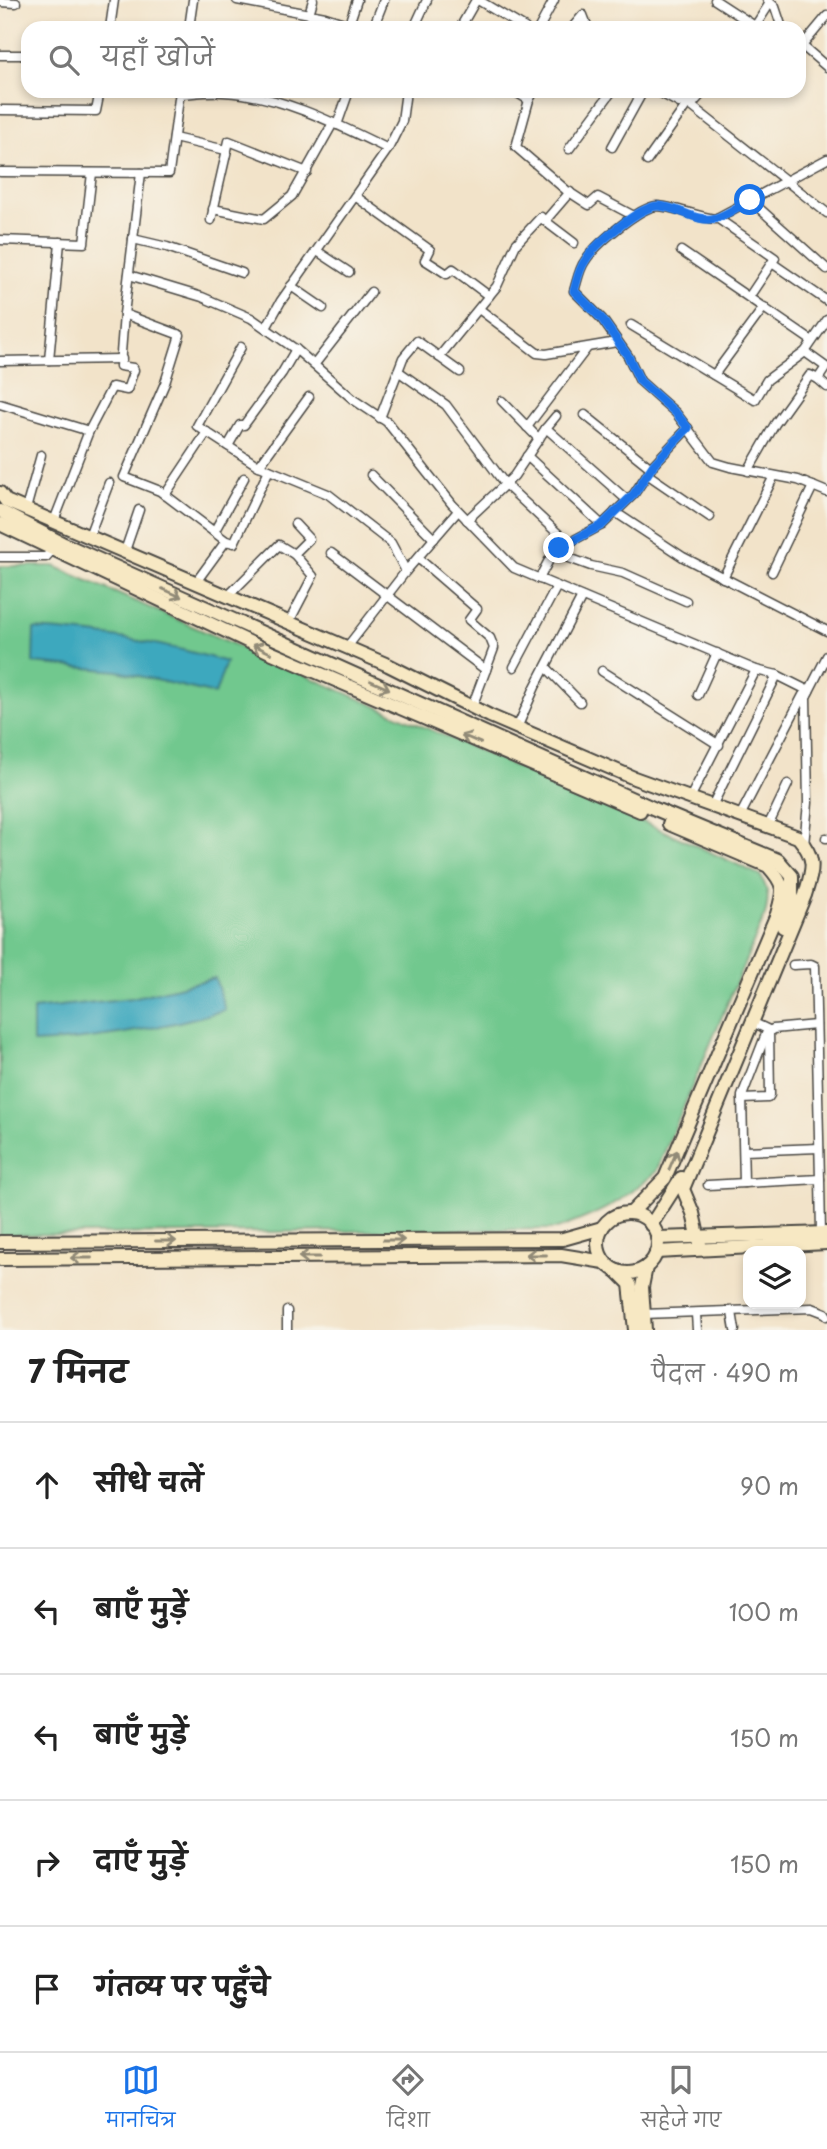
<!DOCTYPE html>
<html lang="hi">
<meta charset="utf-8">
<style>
:root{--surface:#fff;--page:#f6f6f6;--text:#222;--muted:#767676;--line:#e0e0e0;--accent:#1a73e8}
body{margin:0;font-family:"Playpen Sans","Playpen Sans Deva",sans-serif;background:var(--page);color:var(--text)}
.controls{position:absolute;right:21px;bottom:21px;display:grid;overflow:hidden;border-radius:14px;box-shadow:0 4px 10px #0003}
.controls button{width:63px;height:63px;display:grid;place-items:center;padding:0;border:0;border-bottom:2px solid var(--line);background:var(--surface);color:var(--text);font:35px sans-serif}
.stop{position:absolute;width:21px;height:21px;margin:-16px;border:5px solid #1a73e8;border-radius:50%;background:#fff}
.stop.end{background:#1a73e8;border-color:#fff;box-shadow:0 2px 7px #0008}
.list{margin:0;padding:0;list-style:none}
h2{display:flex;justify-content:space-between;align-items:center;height:91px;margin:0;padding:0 28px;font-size:30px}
h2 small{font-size:23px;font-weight:400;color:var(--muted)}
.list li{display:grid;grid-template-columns:46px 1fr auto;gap:21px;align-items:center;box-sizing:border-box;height:126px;padding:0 28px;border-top:2px solid var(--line)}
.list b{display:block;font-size:26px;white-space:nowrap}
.list em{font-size:23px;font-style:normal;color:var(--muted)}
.icon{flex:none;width:38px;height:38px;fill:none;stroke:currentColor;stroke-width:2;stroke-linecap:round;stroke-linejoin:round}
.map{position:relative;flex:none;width:827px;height:1330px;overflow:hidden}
.search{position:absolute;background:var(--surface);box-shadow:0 4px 10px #0003;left:21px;right:21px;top:21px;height:77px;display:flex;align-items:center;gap:18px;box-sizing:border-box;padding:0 24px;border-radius:21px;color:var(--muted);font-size:26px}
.sheet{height:721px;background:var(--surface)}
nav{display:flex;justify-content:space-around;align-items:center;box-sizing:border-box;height:98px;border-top:2px solid var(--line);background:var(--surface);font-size:19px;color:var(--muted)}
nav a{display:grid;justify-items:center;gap:4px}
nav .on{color:var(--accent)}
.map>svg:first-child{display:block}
.green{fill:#71c88e;stroke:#4e7a5c;stroke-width:2}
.water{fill:#3ea8be;stroke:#346a74;stroke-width:2}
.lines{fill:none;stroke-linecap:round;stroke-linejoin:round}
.street-casing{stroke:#494743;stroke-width:11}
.secondary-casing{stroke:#494743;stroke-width:16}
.street{stroke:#fff;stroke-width:8}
.secondary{stroke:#f7e8c3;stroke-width:12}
.oneway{stroke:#918a77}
.route{stroke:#1a73e8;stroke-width:9}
</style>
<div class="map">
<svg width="827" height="1330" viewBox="0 0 827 1330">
<rect width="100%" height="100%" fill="#f7f3e8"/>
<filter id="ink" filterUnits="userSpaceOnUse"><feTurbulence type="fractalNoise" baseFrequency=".0143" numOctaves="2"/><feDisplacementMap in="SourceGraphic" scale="14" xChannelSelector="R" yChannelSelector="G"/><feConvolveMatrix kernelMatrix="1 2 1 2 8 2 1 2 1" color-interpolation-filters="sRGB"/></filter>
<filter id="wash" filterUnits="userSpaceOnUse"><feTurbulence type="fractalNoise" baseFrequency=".00686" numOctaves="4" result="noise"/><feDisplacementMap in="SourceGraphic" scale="28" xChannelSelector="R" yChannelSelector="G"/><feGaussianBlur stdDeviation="1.57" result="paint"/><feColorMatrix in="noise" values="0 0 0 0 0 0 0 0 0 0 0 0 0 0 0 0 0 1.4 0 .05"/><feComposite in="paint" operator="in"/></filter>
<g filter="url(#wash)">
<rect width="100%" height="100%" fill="#f2e3c9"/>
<path class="green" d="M0,566H54L682,839L760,875C769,890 769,899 765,915L656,1172C621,1203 601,1213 557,1229L0,1235Z"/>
<g class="water">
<path d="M34,629C100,633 163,642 226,662L215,694L118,671L33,663Z"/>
<path d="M215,978L225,1010C162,1028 99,1040 33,1043V1009L132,998Z"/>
</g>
</g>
<g filter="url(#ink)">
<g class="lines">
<defs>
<g id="street">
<polyline points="237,0 325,17 360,28"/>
<polyline points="478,0 525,28"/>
<polyline points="715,0 755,26"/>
<polyline points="767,0 775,7 782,28"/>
<polyline points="0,2 16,3"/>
<polyline points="309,14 313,0"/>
<polyline points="349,24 357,0"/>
<polyline points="110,28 114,0"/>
<polyline points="189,28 193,0"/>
<polyline points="373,28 384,0"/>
<polyline points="414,28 427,0"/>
<polyline points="460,28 476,0"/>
<polyline points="539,28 554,0"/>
<polyline points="572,28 583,15 588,28"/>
<polyline points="754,28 770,3"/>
<polyline points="799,43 827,67"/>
<polyline points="802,46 827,16"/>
<polyline points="0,55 28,55"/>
<polyline points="514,91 529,100"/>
<polyline points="534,91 529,100 516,147 566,190 589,205 598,197 634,216"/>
<polyline points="657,91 679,103 685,101 827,213"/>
<path d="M180,94C194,93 209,91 223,92C281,95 337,124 388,149"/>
<polyline points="691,106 704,91"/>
<polyline points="0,110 96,111 100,91"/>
<polyline points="337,125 349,91"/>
<polyline points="174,138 226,150"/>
<polyline points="612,147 643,91"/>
<polyline points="569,149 612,91"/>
<path d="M827,159L715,219C698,217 672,206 657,206C639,207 594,246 585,261C579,269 577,282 574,291L602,319L628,356L640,381L676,413L713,462L730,467L798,480L827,492"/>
<polyline points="647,161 688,103"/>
<polyline points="0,172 169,173 180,91"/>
<polyline points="355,196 430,250 425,260 447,274 453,269 489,296"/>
<polyline points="750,200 827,269"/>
<polyline points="213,209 264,219 292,196 333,123"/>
<polyline points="717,218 775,258 749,297"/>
<polyline points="211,220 229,141 307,172"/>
<polyline points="545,221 574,243"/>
<polyline points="133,239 167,247 242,273"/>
<polyline points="0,240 84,243 92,173"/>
<polyline points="317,251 349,272"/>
<polyline points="681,251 812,341"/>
<polyline points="772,263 827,301"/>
<polyline points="129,275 202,297 251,318 298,351 354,400 387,422 452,504 514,568 756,670 777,675 809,691"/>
<polyline points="291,286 323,308"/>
<polyline points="479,309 537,353 546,354 617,342"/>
<polyline points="124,314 180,335 165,383 124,477 160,491 226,541"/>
<polyline points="631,325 755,400 767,380 805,352 827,320"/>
<polyline points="266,328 281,301 388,149 402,121 406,91"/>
<polyline points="241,347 197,426 257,465 328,494 391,543 406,571"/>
<polyline points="439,357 497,286 516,244 541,217 545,221 570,192"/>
<polyline points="49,360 60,242"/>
<polyline points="0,361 122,359"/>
<polyline points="314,365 371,292"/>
<polyline points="398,371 446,405 505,484 568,543"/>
<polyline points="714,375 764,307"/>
<polyline points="818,379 827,387"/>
<polyline points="502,401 539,439"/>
<polyline points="0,404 89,431"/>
<polyline points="585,415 651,468"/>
<polyline points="380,418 403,358 417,341 460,372"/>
<polyline points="527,427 587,348"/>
<polyline points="546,428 627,500"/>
<polyline points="228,446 240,425 244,425 282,373 296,349"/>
<polyline points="527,456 602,525"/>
<polyline points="259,466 309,397"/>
<polyline points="748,471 775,424 810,375 818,379 826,367 805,352"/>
<polyline points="647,474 710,517"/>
<polyline points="371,475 434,539"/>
<polyline points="165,495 207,432"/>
<polyline points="26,509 41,455"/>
<polyline points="615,512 683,557 827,631"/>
<polyline points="467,520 514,476 546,428 556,416"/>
<polyline points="54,521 89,431 112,387 127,390 134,370 133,368 120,366 124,314 141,173"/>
<polyline points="214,532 244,478"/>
<polyline points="89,536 109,483"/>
<polyline points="125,551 139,510"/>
<polyline points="331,553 486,670"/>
<polyline points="555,553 591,566 623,573 686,601"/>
<polyline points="0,557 46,557 53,549"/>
<polyline points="418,558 477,609 469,620 490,638 494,648 472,707"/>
<polyline points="772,572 813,486"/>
<polyline points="723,578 774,476"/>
<polyline points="539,579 549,560 559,548 602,525 634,494 654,464 688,428"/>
<polyline points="196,582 226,541 234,543 269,470"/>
<polyline points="228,596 279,545 294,554"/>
<polyline points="289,622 313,576 294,554 309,539 295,524"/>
<polyline points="347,647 406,571 458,511"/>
<polyline points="514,667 557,586"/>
<polyline points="546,667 580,702"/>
<polyline points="602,671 719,745"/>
<polyline points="698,695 717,653"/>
<polyline points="517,728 535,687 582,597"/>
<polyline points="690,798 756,670"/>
<polyline points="712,806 777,675"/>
<polyline points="740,816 803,695 807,694"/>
<polyline points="768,826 788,784"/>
<polyline points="826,838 827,838"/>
<polyline points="804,845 808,803 806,697 827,656"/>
<polyline points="742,1099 768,1098 770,1095 769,1030 752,1022"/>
<polyline points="744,1151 819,1148"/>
<polyline points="820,1179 821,1233"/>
<polyline points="744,1183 742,1096 766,1034 773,1029 816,1025"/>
<polyline points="708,1185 820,1179 815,966 811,964 793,965"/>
<polyline points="287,1311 287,1330"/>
<polyline points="732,1312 735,1330"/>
<polyline points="643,1314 812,1308 825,1313 827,1316"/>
<polyline points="696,1314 697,1330"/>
</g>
<g id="secondary">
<path d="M0,493L6,501L388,665L490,716L634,778L798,837C817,860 813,868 805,895L683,1189L693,1213L701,1249"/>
<polyline points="0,511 64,544 655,809 778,860 792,876 792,899 783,927"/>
<polyline points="0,524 270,652 640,811"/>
<path d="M631,1213L665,1178L777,914C784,890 786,886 768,866L669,824"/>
<circle cx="628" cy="1243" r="30"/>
<polyline points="651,1225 681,1178"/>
<polyline points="657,1238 827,1233"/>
<polyline points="0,1242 563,1239 602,1228"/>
<polyline points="656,1252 827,1243"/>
<polyline points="0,1259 561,1255 604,1262"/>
<polyline points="617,1271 630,1284 635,1330"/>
<polyline points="645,1330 642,1287 646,1267"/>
</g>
</defs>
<use href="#street" class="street-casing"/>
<use href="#secondary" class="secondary-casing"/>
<use href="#street" class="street"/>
<use href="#secondary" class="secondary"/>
</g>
<defs><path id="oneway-shaft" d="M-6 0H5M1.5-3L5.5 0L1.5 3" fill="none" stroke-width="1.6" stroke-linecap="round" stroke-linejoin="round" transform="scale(1.75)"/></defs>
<g class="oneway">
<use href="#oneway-shaft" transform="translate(172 593) rotate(24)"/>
<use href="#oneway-shaft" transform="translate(262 649) rotate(-155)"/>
<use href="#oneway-shaft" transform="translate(380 685) rotate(24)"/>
<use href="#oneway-shaft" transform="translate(471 739) rotate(-157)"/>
<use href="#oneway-shaft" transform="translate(673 1160) rotate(-67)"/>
<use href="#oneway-shaft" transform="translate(394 1240)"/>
<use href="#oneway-shaft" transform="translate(166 1241)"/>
<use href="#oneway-shaft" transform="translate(536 1255) rotate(180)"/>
<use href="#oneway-shaft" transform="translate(309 1257) rotate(180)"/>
<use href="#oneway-shaft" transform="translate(81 1258) rotate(180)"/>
</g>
</g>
<g class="lines" filter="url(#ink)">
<path class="route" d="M559,548L602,525L634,494L654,464L688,428L676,413L640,381L628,356L602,319L574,291C577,281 579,269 585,261C594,245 640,206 658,206C677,206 698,224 716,218C728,215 739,205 750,200"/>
</g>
</svg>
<div class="controls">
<button><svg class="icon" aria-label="layers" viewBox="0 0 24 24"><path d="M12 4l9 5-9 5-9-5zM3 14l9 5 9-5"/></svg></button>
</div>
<div class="stop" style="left:750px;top:200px"></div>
<div class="stop end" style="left:559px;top:548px"></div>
<div class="search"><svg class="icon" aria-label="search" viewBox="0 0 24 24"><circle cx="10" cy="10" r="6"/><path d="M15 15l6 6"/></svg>यहाँ खोजें</div>
</div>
<section class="sheet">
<h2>7 मिनट<small>पैदल · 490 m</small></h2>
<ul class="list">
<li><svg class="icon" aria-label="ahead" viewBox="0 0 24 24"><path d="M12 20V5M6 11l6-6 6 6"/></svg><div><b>सीधे चलें</b></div><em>90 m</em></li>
<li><svg class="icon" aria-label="left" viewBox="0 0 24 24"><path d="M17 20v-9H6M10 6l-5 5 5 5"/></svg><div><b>बाएँ मुड़ें</b></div><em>100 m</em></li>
<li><svg class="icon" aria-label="left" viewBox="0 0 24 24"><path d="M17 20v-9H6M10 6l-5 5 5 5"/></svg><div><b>बाएँ मुड़ें</b></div><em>150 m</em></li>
<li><svg class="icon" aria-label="right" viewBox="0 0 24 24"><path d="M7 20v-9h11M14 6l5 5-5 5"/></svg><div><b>दाएँ मुड़ें</b></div><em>150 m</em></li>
<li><svg class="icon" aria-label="arrive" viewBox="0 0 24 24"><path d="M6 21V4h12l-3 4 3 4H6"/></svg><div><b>गंतव्य पर पहुँचे</b></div></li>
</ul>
</section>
<nav>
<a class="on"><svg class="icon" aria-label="map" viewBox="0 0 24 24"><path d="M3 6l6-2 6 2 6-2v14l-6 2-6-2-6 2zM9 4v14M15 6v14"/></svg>मानचित्र</a>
<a><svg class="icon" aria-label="directions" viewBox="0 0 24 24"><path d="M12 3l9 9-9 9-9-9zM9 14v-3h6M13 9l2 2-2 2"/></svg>दिशा</a>
<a><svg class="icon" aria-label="saved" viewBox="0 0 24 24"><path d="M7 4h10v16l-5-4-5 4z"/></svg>सहेजे गए</a>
</nav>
